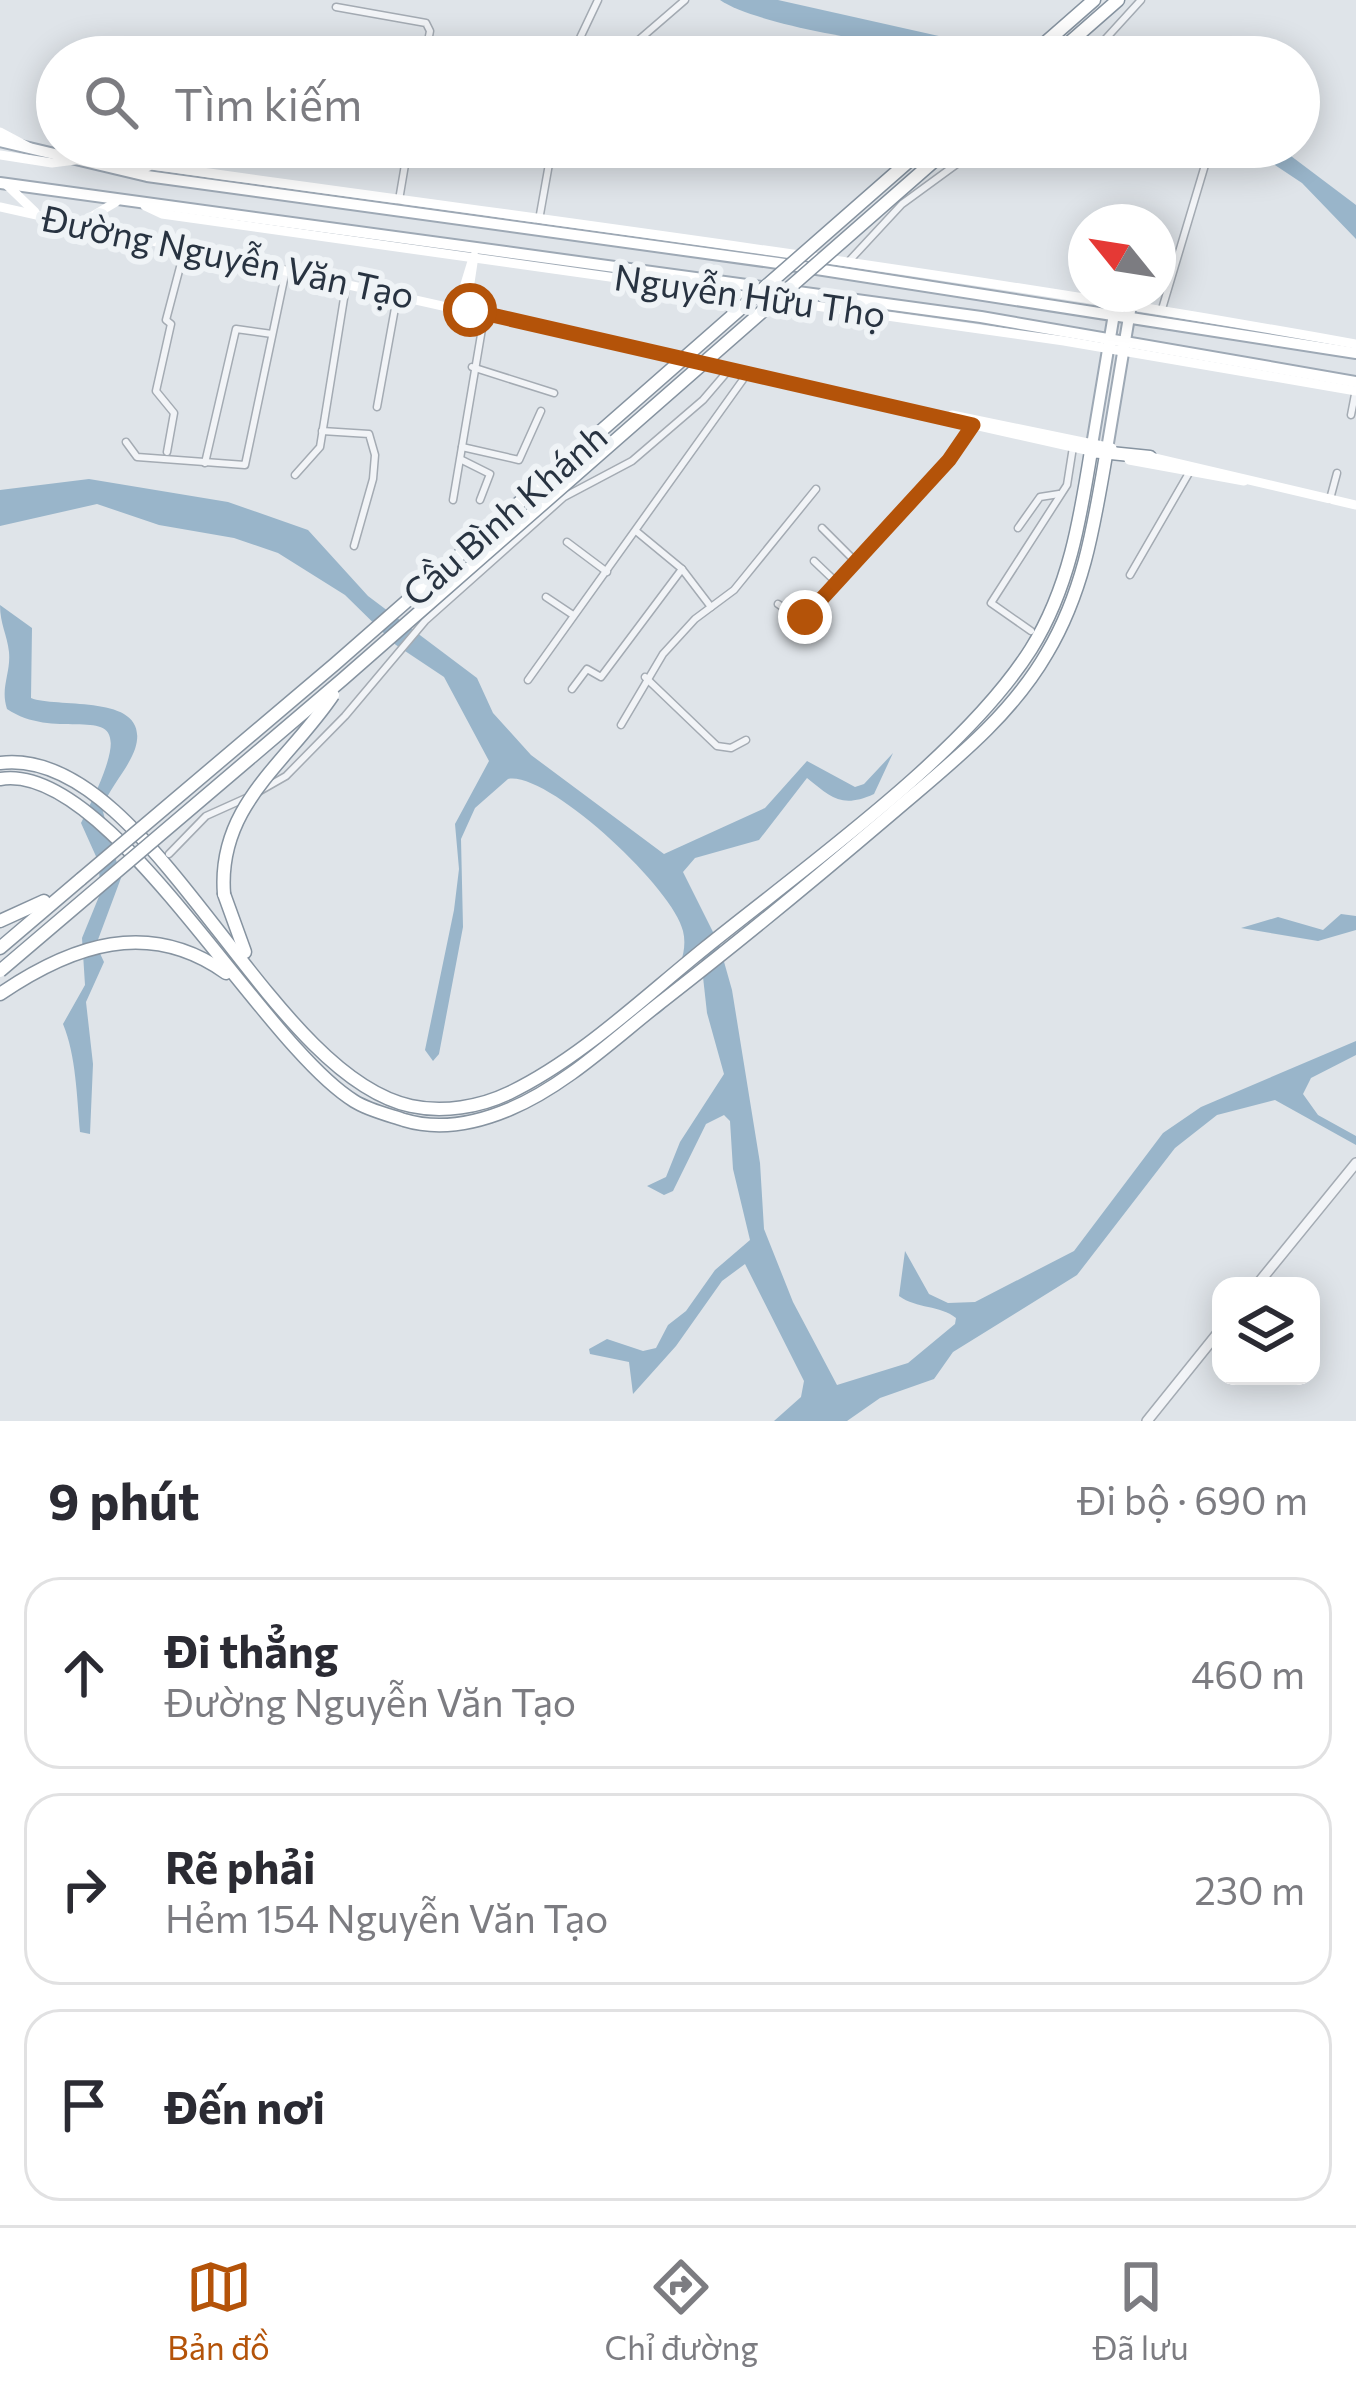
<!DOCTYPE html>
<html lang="vi">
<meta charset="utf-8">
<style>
:root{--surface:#fff;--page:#f7f7f7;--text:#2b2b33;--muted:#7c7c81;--line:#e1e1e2;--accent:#b45309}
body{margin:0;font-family:Commissioner,sans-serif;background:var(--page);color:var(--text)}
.controls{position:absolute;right:36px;bottom:36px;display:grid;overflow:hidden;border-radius:24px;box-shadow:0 6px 30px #0003}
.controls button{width:108px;height:108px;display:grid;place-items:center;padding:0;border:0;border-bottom:3px solid var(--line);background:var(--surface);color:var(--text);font:60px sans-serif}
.compass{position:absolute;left:1068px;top:204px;width:108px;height:108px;border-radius:50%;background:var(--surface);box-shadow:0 6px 30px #0003;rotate:300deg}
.stop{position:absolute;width:36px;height:36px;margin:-27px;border:9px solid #b45309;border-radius:50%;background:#fff}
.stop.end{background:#b45309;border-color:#fff;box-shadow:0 3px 12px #0008}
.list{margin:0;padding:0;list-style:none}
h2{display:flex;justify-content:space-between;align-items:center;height:156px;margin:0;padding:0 48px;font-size:51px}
h2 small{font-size:39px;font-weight:400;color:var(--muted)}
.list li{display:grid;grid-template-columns:78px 1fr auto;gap:36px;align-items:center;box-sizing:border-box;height:192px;margin:0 24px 24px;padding:0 24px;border:3px solid var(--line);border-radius:36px}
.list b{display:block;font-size:45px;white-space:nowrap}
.list p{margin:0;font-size:39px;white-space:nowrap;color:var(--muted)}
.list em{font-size:39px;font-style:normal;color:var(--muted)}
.icon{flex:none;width:66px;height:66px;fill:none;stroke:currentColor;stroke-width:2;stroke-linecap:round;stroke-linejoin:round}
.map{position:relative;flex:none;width:1356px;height:1421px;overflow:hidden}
.search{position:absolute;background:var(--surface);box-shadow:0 6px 30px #0003;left:36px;right:36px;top:36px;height:132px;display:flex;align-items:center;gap:30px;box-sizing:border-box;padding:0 42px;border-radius:66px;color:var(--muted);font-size:45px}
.sheet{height:804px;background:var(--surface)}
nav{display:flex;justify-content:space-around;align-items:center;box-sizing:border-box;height:168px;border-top:3px solid var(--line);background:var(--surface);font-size:33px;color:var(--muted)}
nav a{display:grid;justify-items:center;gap:6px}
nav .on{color:var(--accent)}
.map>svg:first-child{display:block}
.water{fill:#99b5ca}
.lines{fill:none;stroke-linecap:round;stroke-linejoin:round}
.minor-casing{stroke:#a4abb3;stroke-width:9}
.tertiary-casing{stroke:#a4abb3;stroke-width:12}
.primary-casing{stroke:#9ea9b5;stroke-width:14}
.motorway-casing{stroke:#8693a0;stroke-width:15}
.minor{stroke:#f2f4f7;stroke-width:6}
.tertiary{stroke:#f2f4f7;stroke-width:9}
.secondary{stroke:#fff;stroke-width:9}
.primary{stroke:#fff;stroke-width:10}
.motorway{stroke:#fff;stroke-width:12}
.motorway-bridge-casing{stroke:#8693a0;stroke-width:15;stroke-linecap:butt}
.motorway-bridge{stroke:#fff;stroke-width:12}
.route{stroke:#b45309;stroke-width:15}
.labels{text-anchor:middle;stroke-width:12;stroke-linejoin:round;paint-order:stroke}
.street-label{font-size:36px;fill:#283341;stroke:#eff3f6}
</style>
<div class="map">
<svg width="1356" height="1421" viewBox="0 0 1356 1421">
<rect width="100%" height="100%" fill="#dfe4e9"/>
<g class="water">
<path d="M720,0H778L1032,57C968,57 769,33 720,0Z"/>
<polygon points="1248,147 1279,147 1356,205 1356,239 1302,183"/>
<path d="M89,479L228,502L308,530L368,596L477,678L493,713L531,755L664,854L765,808L807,761L855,787L864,784L893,753L874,794C841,809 831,797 807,778L759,840L695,858L683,872L719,944L732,990L760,1163L764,1229L793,1302L837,1385L908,1363L955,1324L956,1318C940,1305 917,1309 899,1296L905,1251L929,1294L948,1303L975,1302L1074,1251L1163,1133L1201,1107L1356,1041V1055L1311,1078L1303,1094L1318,1115L1356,1136V1145L1275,1100L1217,1115L1175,1148L1077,1275L953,1352L934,1379L880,1398L847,1421H774L801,1397L804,1381L745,1264L722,1281L676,1346L633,1394L629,1362L590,1354L589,1349L607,1339L643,1351L656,1348L668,1325L686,1311L715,1270L750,1240L733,1169L730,1121L724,1115L706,1124L673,1191L664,1195L647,1186L666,1177L680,1142L724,1074L707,1013L701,959C677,971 679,1015 642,1020C662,998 691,963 683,931C674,889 548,771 508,779L475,808L461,839L463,927L439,1054L433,1061L425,1050L454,910L459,869L455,824L489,761L444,677L396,645L345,595L278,553L234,538L159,525L97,504L0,526V490Z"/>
<path d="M0,605L32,628L31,698C58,709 153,692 135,749C128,769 110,787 102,808L121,878L96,945L104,962L86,1002L93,1064L90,1134L80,1132C77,1098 76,1055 63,1024L85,985L82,938L100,894L99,863L81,823C157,673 71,752 7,709C0,688 11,673 9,652C7,634 0,624 0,605Z"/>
<polygon points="1341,914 1356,916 1356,930 1318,941 1241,928 1278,917 1323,930"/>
</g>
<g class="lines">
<defs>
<g id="minor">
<polyline points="336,7 426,23 430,31 425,57"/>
<polyline points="571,57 598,0"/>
<polyline points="619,57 685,0"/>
<polyline points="1089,57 1141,0"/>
<polyline points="399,200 408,147"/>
<polyline points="539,220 552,147"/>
<polyline points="850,260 902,204 980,147"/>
<polyline points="1162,309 1208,155"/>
<polyline points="472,367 554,393"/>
<polyline points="377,407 397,297"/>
<polyline points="1351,415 1356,389"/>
<polyline points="322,431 369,434 375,455 373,479 354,546"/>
<polyline points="126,442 137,457 245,465 286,270"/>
<polyline points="462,447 519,460 541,411"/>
<polyline points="167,452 174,413 156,391 171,324 166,320 185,248"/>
<polyline points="462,460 490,474 480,500"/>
<polyline points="205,463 236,329 272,334"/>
<polyline points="295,475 320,447 346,286"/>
<polyline points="1330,499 1337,473"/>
<polyline points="453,500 484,317"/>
<polyline points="822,528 855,561"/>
<polyline points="1018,528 1040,497 1059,494"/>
<polyline points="636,531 682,569 711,607"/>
<polyline points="567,542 607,572"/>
<polyline points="814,561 836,582"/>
<polyline points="1130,575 1189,473"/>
<polyline points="546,597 573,615"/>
<polyline points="778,604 802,620 949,460 973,425"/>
<polyline points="1031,631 991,603 1067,485 1073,447"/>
<polyline points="645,677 717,746 731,748 746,740"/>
<polyline points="528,680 747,374"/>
<polyline points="572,689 587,669 601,677 682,569"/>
<polyline points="621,725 663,654 695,619 734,590 816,489"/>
<polyline points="258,792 286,776 345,716 425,621 564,497 632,461 703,400 727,372"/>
<polyline points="169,854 206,816 246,798"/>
</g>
<g id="tertiary">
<polyline points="1256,1286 1356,1163"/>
<polyline points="1147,1421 1221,1329"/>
</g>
<g id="primary">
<polyline points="0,141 147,176 778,263 1356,353"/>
<polyline points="0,183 981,317 1356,382"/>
<polyline points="1091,451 1116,302"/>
<polyline points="1106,455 1131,305"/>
</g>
<g id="motorway">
<polyline points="1029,57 1094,0"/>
<polyline points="1053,57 1118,0"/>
<path d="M0,763C149,744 265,1075 411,1106C443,1113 480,1107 509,1093C580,1059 644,997 705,948C805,867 964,755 1031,649C1069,588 1080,520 1091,451L1150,457"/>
<path d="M0,779C109,760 261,1044 354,1101C368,1110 389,1115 404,1120C440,1131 477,1123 510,1109C567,1085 617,1036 665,999C742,939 816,878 890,815C947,766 1009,719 1047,653C1084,591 1094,525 1106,455"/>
<polyline points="224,894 245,952"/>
<polyline points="0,921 44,901"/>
<polyline points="0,948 81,879"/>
<path d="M0,994C72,945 149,918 226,973"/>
</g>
</defs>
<use href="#minor" class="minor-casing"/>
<use href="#tertiary" class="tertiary-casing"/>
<use href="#primary" class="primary-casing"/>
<use href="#motorway" class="motorway-casing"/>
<use href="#minor" class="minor"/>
<use href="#tertiary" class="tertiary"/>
<g class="secondary">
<polyline points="0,132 30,148"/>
<polyline points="0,155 52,163 75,160"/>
<path d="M135,173L151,165C553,221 956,272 1356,344"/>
<polyline points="6,184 35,212"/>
<polyline points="145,206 162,214 1064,341 1356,391"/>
<polyline points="0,207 1095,452"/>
<polyline points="79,224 116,202"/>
<polyline points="458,307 473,258"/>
<polyline points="466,309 474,256"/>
<polyline points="952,415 1112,448"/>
<polyline points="1146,456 1356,505"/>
<polyline points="1129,460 1244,481"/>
</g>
<use href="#primary" class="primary"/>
<use href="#motorway" class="motorway"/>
<defs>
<g id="motorway-bridge">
<polyline points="81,879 335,664 925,147"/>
<path d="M224,894C217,805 288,762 333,695"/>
<polyline points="0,971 343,679 950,147"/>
</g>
</defs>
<use href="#motorway-bridge" class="motorway-bridge-casing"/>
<use href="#motorway-bridge" class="motorway-bridge"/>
</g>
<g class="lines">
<polyline class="route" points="470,310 973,425 949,460 805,617"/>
</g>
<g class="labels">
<g class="street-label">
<text transform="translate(228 257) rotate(12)" y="13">Đường Nguyễn Văn Tạo</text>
<text transform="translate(750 296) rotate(8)" y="13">Nguyễn Hữu Thọ</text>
<text transform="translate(505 515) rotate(-41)" y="13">Cầu Bình Khánh</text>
</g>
</g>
</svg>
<div class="controls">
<button><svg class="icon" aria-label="layers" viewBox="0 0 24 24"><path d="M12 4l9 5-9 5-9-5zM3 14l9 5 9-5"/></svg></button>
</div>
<svg class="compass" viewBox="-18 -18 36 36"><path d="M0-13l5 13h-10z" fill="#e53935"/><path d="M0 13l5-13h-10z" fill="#7c7c81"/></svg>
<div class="stop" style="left:470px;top:310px"></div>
<div class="stop end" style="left:805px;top:617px"></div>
<div class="search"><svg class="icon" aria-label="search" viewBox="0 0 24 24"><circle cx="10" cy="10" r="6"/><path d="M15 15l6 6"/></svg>Tìm kiếm</div>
</div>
<section class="sheet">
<h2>9 phút<small>Đi bộ · 690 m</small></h2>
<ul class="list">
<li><svg class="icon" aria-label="ahead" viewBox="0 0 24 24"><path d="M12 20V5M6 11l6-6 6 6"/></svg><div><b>Đi thẳng</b><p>Đường Nguyễn Văn Tạo</p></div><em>460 m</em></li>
<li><svg class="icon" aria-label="right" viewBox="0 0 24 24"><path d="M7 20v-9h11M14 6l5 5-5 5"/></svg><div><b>Rẽ phải</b><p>Hẻm 154 Nguyễn Văn Tạo</p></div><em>230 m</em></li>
<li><svg class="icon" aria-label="arrive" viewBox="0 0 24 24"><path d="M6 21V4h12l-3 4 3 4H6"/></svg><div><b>Đến nơi</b></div></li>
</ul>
</section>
<nav>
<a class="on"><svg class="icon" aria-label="map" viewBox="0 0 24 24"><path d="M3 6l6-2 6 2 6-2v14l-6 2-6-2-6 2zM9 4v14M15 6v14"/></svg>Bản đồ</a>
<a><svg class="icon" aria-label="directions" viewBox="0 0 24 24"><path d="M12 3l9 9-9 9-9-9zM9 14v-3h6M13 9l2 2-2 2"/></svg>Chỉ đường</a>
<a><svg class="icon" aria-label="saved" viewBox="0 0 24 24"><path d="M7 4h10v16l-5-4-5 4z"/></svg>Đã lưu</a>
</nav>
